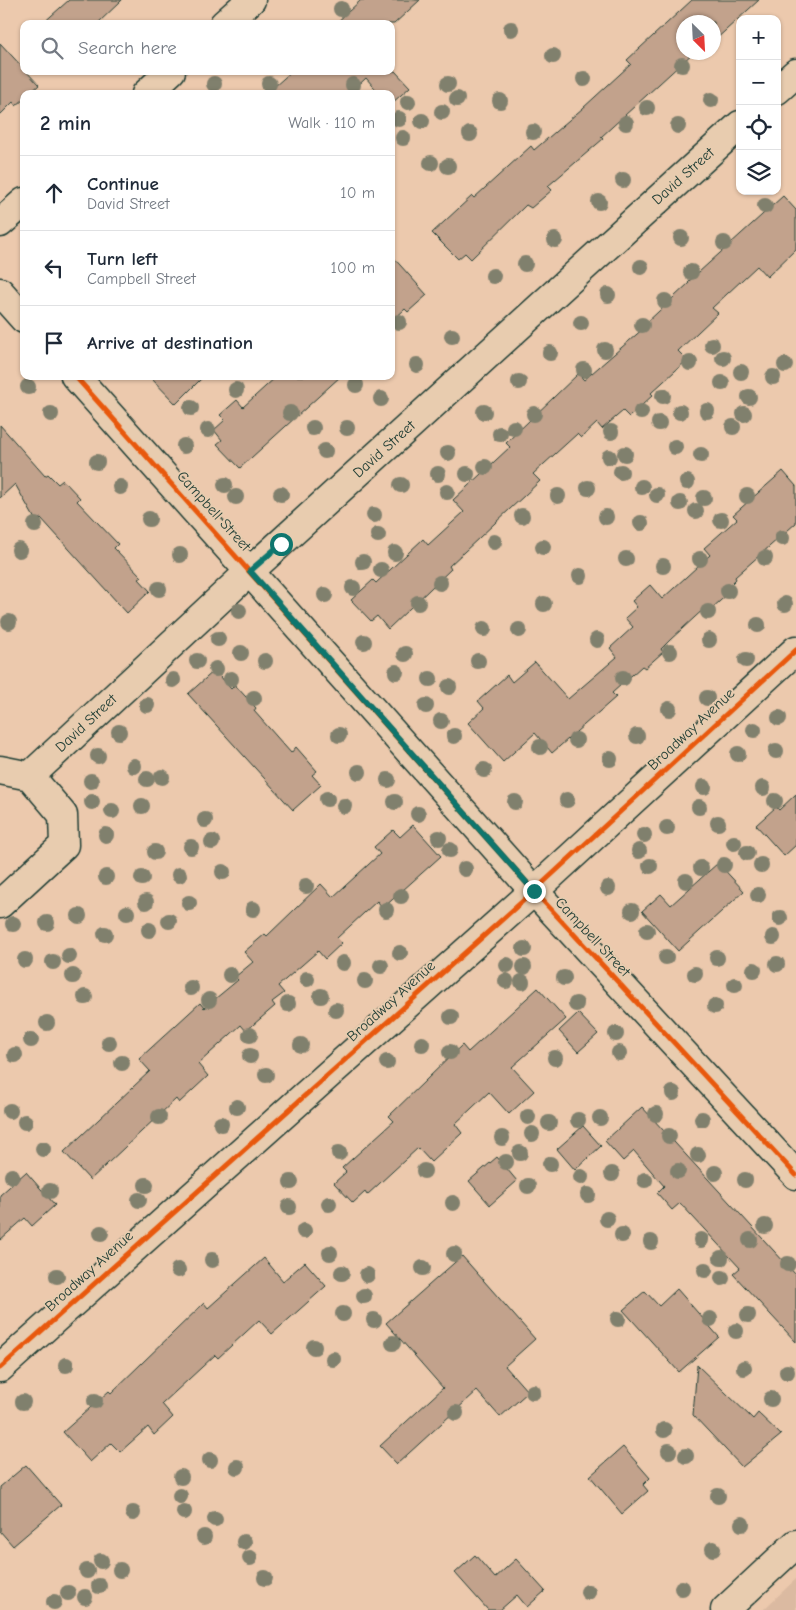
<!DOCTYPE html>
<meta charset="utf-8">
<style>
:root{--surface:#fff;--page:#f2f2f3;--text:#1f2937;--muted:#747a83;--line:#e0e1e3}
body{margin:0;font-family:"Comic Neue",sans-serif;background:var(--page);color:var(--text)}
.controls{position:absolute;right:15px;top:15px;display:grid;overflow:hidden;border-radius:10px;box-shadow:0 1px 4px #0004}
.controls button{width:45px;height:45px;display:grid;place-items:center;padding:0;border:0;border-bottom:1px solid var(--line);background:var(--surface);color:var(--text);font:25px sans-serif}
.compass{position:absolute;left:676px;top:15px;width:45px;height:45px;border-radius:50%;background:var(--surface);box-shadow:0 1px 4px #0004;rotate:156deg}
.stop{position:absolute;width:15px;height:15px;margin:-11px;border:4px solid #0f766e;border-radius:50%;background:#fff}
.stop.end{background:#0f766e;border-color:#fff;box-shadow:0 1px 5px #0008}
.list{margin:0;padding:0;list-style:none}
h2{display:flex;justify-content:space-between;align-items:center;height:65px;margin:0;padding:0 20px;font-size:21px}
h2 small{font-size:16px;font-weight:400;color:var(--muted)}
.list li{display:grid;grid-template-columns:32px 1fr auto;gap:15px;align-items:center;box-sizing:border-box;height:75px;padding:0 20px;border-top:1px solid var(--line)}
.list b{display:block;font-size:19px;white-space:nowrap}
.list p{margin:0;font-size:16px;white-space:nowrap;color:var(--muted)}
.list em{font-size:16px;font-style:normal;color:var(--muted)}
.icon{flex:none;width:28px;height:28px;fill:none;stroke:currentColor;stroke-width:2;stroke-linecap:round;stroke-linejoin:round}
.map{position:relative;flex:none;width:796px;height:1610px;overflow:hidden}
.search{position:absolute;background:var(--surface);box-shadow:0 1px 4px #0004;left:20px;top:20px;width:375px;height:55px;display:flex;align-items:center;gap:12px;box-sizing:border-box;padding:0 18px;border-radius:10px;color:var(--muted);font-size:19px}
.panel{position:absolute;background:var(--surface);box-shadow:0 1px 4px #0004;left:20px;top:90px;width:375px;height:290px;border-radius:10px}
.map>svg:first-child{display:block}
.built{fill:#dbbaa1}
.building{fill:#c2a28c;stroke:#1f3d34}
.lines{fill:none;stroke-linecap:round;stroke-linejoin:round}
.minor-casing{stroke:#1f3d34;stroke-width:31}
.minor{stroke:#e8ccaf;stroke-width:28}
.cycleway-casing{stroke:#e8ccaf;stroke-width:8}
.cycleway{stroke:#e8590c;stroke-width:5}
.tree{fill:#80806d}
.route{stroke:#0f766e;stroke-width:6}
.labels{text-anchor:middle;stroke-width:4;stroke-linejoin:round;paint-order:stroke}
.street-label{font-size:15px;fill:#1f3d34;stroke:#e8ccaf}
</style>
<div class="map">
<svg width="796" height="1610" viewBox="0 0 796 1610">
<rect width="100%" height="100%" fill="#ecc9ad"/>
<filter id="ink" filterUnits="userSpaceOnUse"><feTurbulence type="fractalNoise" baseFrequency=".02" numOctaves="2"/><feDisplacementMap in="SourceGraphic" scale="10" xChannelSelector="R" yChannelSelector="G"/><feConvolveMatrix kernelMatrix="1 2 1 2 8 2 1 2 1" color-interpolation-filters="sRGB"/></filter>
<g filter="url(#ink)">
<polygon class="built" points="796,1579 796,1610 763,1610"/>
<g class="building">
<polygon points="69,0 122,0 97,24 42,24"/>
<polygon points="361,0 420,0 394,24 335,24"/>
<polygon points="692,0 759,0 714,41 714,22 684,22 684,52 694,52 601,137 603,139 548,186 552,190 531,208 526,205 471,259 465,253 458,259 432,233 472,196 474,198 531,146 534,150 583,108 631,64 627,60"/>
<polygon points="0,43 39,85 29,94 24,94 24,99 16,106 13,102 0,115"/>
<polygon points="292,71 395,71 410,87 391,104 391,94 380,94 366,78 349,94 266,94"/>
<polygon points="783,196 796,210 796,249 767,277 757,266 712,308 718,313 678,351 687,360 651,393 653,395 629,417 623,411 602,429 597,423 581,438 577,434 533,474 540,481 449,566 451,569 388,629 377,616 371,621 351,600 373,580 376,583 423,539 428,545 464,512 453,500 510,447 506,443 578,374 584,380 644,328 643,326 689,283 688,282"/>
<polygon points="391,255 427,295 408,312 405,309 391,322"/>
<polygon points="149,376 204,376 176,404"/>
<polygon points="277,376 341,376 240,468 217,444 222,440 214,430 225,420 220,415 237,400 243,407"/>
<polygon points="0,425 45,476 48,474 58,484 63,480 80,498 77,501 118,544 114,548 142,577 139,579 150,591 127,613 41,518 36,521 15,484 0,498"/>
<polygon points="783,471 796,486 796,523 735,577 736,579 726,589 729,593 711,609 707,606 670,640 661,649 663,652 645,668 642,666 612,693 616,697 552,753 535,733 503,762 468,723 484,708 478,701 507,675 512,682 535,662 568,699 617,657 610,648 633,627 625,618 637,607 632,601 650,585 662,599 710,555 704,548 737,519 733,515"/>
<polygon points="215,670 231,689 235,685 256,708 254,711 291,753 296,747 317,771 312,775 321,785 293,810 188,694"/>
<polygon points="796,794 796,845 784,856 756,825 776,807 779,810"/>
<polygon points="413,825 441,856 383,908 377,901 337,938 342,943 325,959 318,951 278,986 284,993 272,1002 275,1006 246,1031 241,1025 198,1064 208,1076 179,1103 176,1099 90,1180 64,1152 150,1071 139,1059 200,1003 204,1008 238,980 235,977 253,962 244,952 265,934 267,936 321,884 333,897 380,854 374,847 393,830 400,837"/>
<polygon points="718,863 744,891 678,951 642,911 661,894 671,905"/>
<polygon points="538,988 566,1019 512,1067 534,1091 509,1114 489,1092 455,1124 462,1133 431,1162 418,1148 367,1195 365,1192 353,1203 334,1183 346,1172 342,1168 394,1121 389,1116 462,1045 468,1052"/>
<polygon points="578,1013 598,1034 578,1052 559,1031"/>
<polygon points="642,1107 796,1275 796,1342 733,1274 740,1268 680,1203 672,1210 657,1193 664,1186 634,1151 623,1161 605,1141"/>
<polygon points="583,1126 601,1146 575,1170 557,1149"/>
<polygon points="497,1157 517,1181 490,1205 469,1181"/>
<polygon points="26,1172 55,1205 32,1226 25,1218 0,1240 0,1195"/>
<polygon points="462,1256 535,1339 505,1366 528,1392 500,1417 477,1391 397,1464 380,1446 443,1388 386,1323"/>
<polygon points="264,1258 283,1281 305,1262 326,1286 272,1334 259,1320 218,1358 215,1355 162,1404 173,1417 154,1435 148,1427 120,1452 111,1443 90,1462 63,1432 109,1391 111,1393 204,1303 208,1308"/>
<polygon points="677,1289 719,1337 679,1372 623,1310 645,1291 659,1306"/>
<polygon points="697,1365 753,1419 758,1413 781,1435 742,1467 693,1415"/>
<polygon points="623,1447 650,1478 643,1485 648,1491 622,1514 590,1476"/>
<polygon points="26,1465 61,1505 13,1546 0,1531 0,1487"/>
<polygon points="475,1555 495,1578 516,1559 545,1591 527,1607 517,1595 500,1610 488,1610 455,1573"/>
</g>
<g class="lines">
<defs>
<g id="minor">
<polyline points="224,24 251,0"/>
<polyline points="777,90 796,73"/>
<polyline points="146,94 171,71"/>
<polyline points="0,223 24,202"/>
<polyline points="0,292 24,319"/>
<polyline points="75,376 534,891 796,1175"/>
<polyline points="0,770 30,776 63,815 64,845 0,904"/>
<polyline points="30,776 250,571 740,125"/>
<polyline points="0,1368 534,891 796,650"/>
<polyline points="725,1610 796,1544"/>
</g>
</defs>
<use href="#minor" class="minor-casing"/>
<use href="#minor" class="minor"/>
<defs>
<g id="cycleway">
<polyline points="75,376 534,891 796,1175"/>
<polyline points="0,1368 534,891 796,650"/>
</g>
</defs>
<use href="#cycleway" class="cycleway-casing"/>
<use href="#cycleway" class="cycleway"/>
</g>
<g class="tree">
<circle cx="341" cy="9" r="8"/>
<circle cx="511" cy="29" r="8"/>
<circle cx="553" cy="56" r="8"/>
<circle cx="682" cy="65" r="8"/>
<circle cx="584" cy="79" r="8"/>
<circle cx="214" cy="84" r="8"/>
<circle cx="269" cy="84" r="8"/>
<circle cx="448" cy="84" r="8"/>
<circle cx="353" cy="85" r="8"/>
<circle cx="457" cy="99" r="8"/>
<circle cx="711" cy="100" r="8"/>
<circle cx="500" cy="101" r="8"/>
<circle cx="408" cy="102" r="8"/>
<circle cx="647" cy="108" r="8"/>
<circle cx="442" cy="112" r="8"/>
<circle cx="399" cy="119" r="8"/>
<circle cx="422" cy="121" r="8"/>
<circle cx="626" cy="123" r="8"/>
<circle cx="678" cy="126" r="8"/>
<circle cx="533" cy="132" r="8"/>
<circle cx="470" cy="134" r="8"/>
<circle cx="403" cy="138" r="8"/>
<circle cx="431" cy="163" r="8"/>
<circle cx="448" cy="166" r="8"/>
<circle cx="623" cy="180" r="8"/>
<circle cx="599" cy="202" r="8"/>
<circle cx="765" cy="206" r="8"/>
<circle cx="681" cy="238" r="8"/>
<circle cx="555" cy="240" r="8"/>
<circle cx="724" cy="243" r="8"/>
<circle cx="525" cy="264" r="8"/>
<circle cx="641" cy="267" r="8"/>
<circle cx="691" cy="272" r="8"/>
<circle cx="493" cy="276" r="8"/>
<circle cx="608" cy="295" r="8"/>
<circle cx="665" cy="301" r="8"/>
<circle cx="399" cy="322" r="8"/>
<circle cx="581" cy="323" r="8"/>
<circle cx="642" cy="325" r="8"/>
<circle cx="452" cy="336" r="8"/>
<circle cx="712" cy="345" r="8"/>
<circle cx="605" cy="350" r="8"/>
<circle cx="550" cy="353" r="8"/>
<circle cx="723" cy="358" r="8"/>
<circle cx="690" cy="363" r="8"/>
<circle cx="417" cy="365" r="8"/>
<circle cx="785" cy="365" r="8"/>
<circle cx="584" cy="370" r="8"/>
<circle cx="741" cy="372" r="8"/>
<circle cx="773" cy="377" r="8"/>
<circle cx="519" cy="382" r="8"/>
<circle cx="722" cy="383" r="8"/>
<circle cx="356" cy="385" r="8"/>
<circle cx="28" cy="387" r="8"/>
<circle cx="236" cy="390" r="8"/>
<circle cx="663" cy="396" r="8"/>
<circle cx="749" cy="397" r="8"/>
<circle cx="381" cy="399" r="8"/>
<circle cx="191" cy="408" r="8"/>
<circle cx="707" cy="411" r="8"/>
<circle cx="484" cy="412" r="8"/>
<circle cx="641" cy="412" r="8"/>
<circle cx="680" cy="412" r="8"/>
<circle cx="290" cy="413" r="8"/>
<circle cx="51" cy="414" r="8"/>
<circle cx="534" cy="414" r="8"/>
<circle cx="744" cy="414" r="8"/>
<circle cx="659" cy="423" r="8"/>
<circle cx="733" cy="427" r="8"/>
<circle cx="313" cy="428" r="8"/>
<circle cx="347" cy="428" r="8"/>
<circle cx="514" cy="428" r="8"/>
<circle cx="208" cy="430" r="8"/>
<circle cx="611" cy="432" r="8"/>
<circle cx="500" cy="434" r="8"/>
<circle cx="184" cy="446" r="8"/>
<circle cx="675" cy="447" r="8"/>
<circle cx="325" cy="451" r="8"/>
<circle cx="448" cy="453" r="8"/>
<circle cx="625" cy="454" r="8"/>
<circle cx="701" cy="455" r="8"/>
<circle cx="609" cy="457" r="8"/>
<circle cx="97" cy="462" r="8"/>
<circle cx="485" cy="467" r="8"/>
<circle cx="621" cy="472" r="8"/>
<circle cx="438" cy="474" r="8"/>
<circle cx="467" cy="474" r="8"/>
<circle cx="687" cy="482" r="8"/>
<circle cx="225" cy="485" r="8"/>
<circle cx="401" cy="485" r="8"/>
<circle cx="120" cy="487" r="8"/>
<circle cx="642" cy="487" r="8"/>
<circle cx="588" cy="488" r="8"/>
<circle cx="447" cy="492" r="8"/>
<circle cx="281" cy="494" r="8"/>
<circle cx="657" cy="495" r="8"/>
<circle cx="558" cy="496" r="8"/>
<circle cx="747" cy="496" r="8"/>
<circle cx="236" cy="497" r="8"/>
<circle cx="704" cy="498" r="8"/>
<circle cx="680" cy="503" r="8"/>
<circle cx="696" cy="511" r="8"/>
<circle cx="374" cy="515" r="8"/>
<circle cx="522" cy="516" r="8"/>
<circle cx="606" cy="517" r="8"/>
<circle cx="149" cy="519" r="8"/>
<circle cx="721" cy="520" r="8"/>
<circle cx="641" cy="523" r="8"/>
<circle cx="35" cy="525" r="8"/>
<circle cx="378" cy="535" r="8"/>
<circle cx="782" cy="538" r="8"/>
<circle cx="494" cy="542" r="8"/>
<circle cx="543" cy="547" r="8"/>
<circle cx="19" cy="550" r="8"/>
<circle cx="395" cy="553" r="8"/>
<circle cx="180" cy="555" r="8"/>
<circle cx="765" cy="558" r="8"/>
<circle cx="626" cy="559" r="8"/>
<circle cx="700" cy="559" r="8"/>
<circle cx="363" cy="562" r="8"/>
<circle cx="663" cy="566" r="8"/>
<circle cx="381" cy="570" r="8"/>
<circle cx="580" cy="576" r="8"/>
<circle cx="440" cy="583" r="8"/>
<circle cx="353" cy="588" r="8"/>
<circle cx="159" cy="589" r="8"/>
<circle cx="728" cy="591" r="8"/>
<circle cx="325" cy="595" r="8"/>
<circle cx="418" cy="603" r="8"/>
<circle cx="544" cy="604" r="8"/>
<circle cx="785" cy="604" r="8"/>
<circle cx="239" cy="611" r="8"/>
<circle cx="708" cy="612" r="8"/>
<circle cx="9" cy="622" r="8"/>
<circle cx="758" cy="625" r="8"/>
<circle cx="484" cy="629" r="8"/>
<circle cx="519" cy="630" r="8"/>
<circle cx="218" cy="639" r="8"/>
<circle cx="597" cy="640" r="8"/>
<circle cx="709" cy="640" r="8"/>
<circle cx="364" cy="642" r="8"/>
<circle cx="670" cy="652" r="8"/>
<circle cx="241" cy="653" r="8"/>
<circle cx="405" cy="654" r="8"/>
<circle cx="746" cy="660" r="8"/>
<circle cx="197" cy="661" r="8"/>
<circle cx="265" cy="661" r="8"/>
<circle cx="478" cy="661" r="8"/>
<circle cx="216" cy="669" r="8"/>
<circle cx="396" cy="672" r="8"/>
<circle cx="623" cy="678" r="8"/>
<circle cx="231" cy="679" r="8"/>
<circle cx="430" cy="679" r="8"/>
<circle cx="173" cy="680" r="8"/>
<circle cx="449" cy="687" r="8"/>
<circle cx="254" cy="698" r="8"/>
<circle cx="707" cy="698" r="8"/>
<circle cx="147" cy="705" r="8"/>
<circle cx="426" cy="706" r="8"/>
<circle cx="669" cy="709" r="8"/>
<circle cx="779" cy="718" r="8"/>
<circle cx="441" cy="721" r="8"/>
<circle cx="754" cy="730" r="8"/>
<circle cx="119" cy="732" r="8"/>
<circle cx="339" cy="735" r="8"/>
<circle cx="454" cy="736" r="8"/>
<circle cx="637" cy="736" r="8"/>
<circle cx="576" cy="740" r="8"/>
<circle cx="540" cy="747" r="8"/>
<circle cx="776" cy="751" r="8"/>
<circle cx="738" cy="754" r="8"/>
<circle cx="98" cy="756" r="8"/>
<circle cx="610" cy="759" r="8"/>
<circle cx="134" cy="766" r="8"/>
<circle cx="484" cy="770" r="8"/>
<circle cx="359" cy="772" r="8"/>
<circle cx="162" cy="777" r="8"/>
<circle cx="147" cy="779" r="8"/>
<circle cx="388" cy="780" r="8"/>
<circle cx="91" cy="781" r="8"/>
<circle cx="704" cy="787" r="8"/>
<circle cx="763" cy="788" r="8"/>
<circle cx="327" cy="799" r="8"/>
<circle cx="567" cy="800" r="8"/>
<circle cx="775" cy="801" r="8"/>
<circle cx="92" cy="802" r="8"/>
<circle cx="395" cy="802" r="8"/>
<circle cx="515" cy="802" r="8"/>
<circle cx="142" cy="806" r="8"/>
<circle cx="344" cy="806" r="8"/>
<circle cx="699" cy="807" r="8"/>
<circle cx="112" cy="811" r="8"/>
<circle cx="418" cy="814" r="8"/>
<circle cx="205" cy="820" r="8"/>
<circle cx="718" cy="823" r="8"/>
<circle cx="667" cy="828" r="8"/>
<circle cx="106" cy="835" r="8"/>
<circle cx="644" cy="835" r="8"/>
<circle cx="439" cy="838" r="8"/>
<circle cx="212" cy="842" r="8"/>
<circle cx="734" cy="843" r="8"/>
<circle cx="191" cy="847" r="8"/>
<circle cx="450" cy="850" r="8"/>
<circle cx="639" cy="851" r="8"/>
<circle cx="155" cy="852" r="8"/>
<circle cx="747" cy="853" r="8"/>
<circle cx="724" cy="865" r="8"/>
<circle cx="761" cy="865" r="8"/>
<circle cx="650" cy="866" r="8"/>
<circle cx="701" cy="868" r="8"/>
<circle cx="465" cy="869" r="8"/>
<circle cx="223" cy="872" r="8"/>
<circle cx="179" cy="875" r="8"/>
<circle cx="106" cy="877" r="8"/>
<circle cx="142" cy="878" r="8"/>
<circle cx="686" cy="881" r="8"/>
<circle cx="306" cy="886" r="8"/>
<circle cx="608" cy="888" r="8"/>
<circle cx="758" cy="895" r="8"/>
<circle cx="401" cy="896" r="8"/>
<circle cx="146" cy="902" r="8"/>
<circle cx="189" cy="903" r="8"/>
<circle cx="253" cy="909" r="8"/>
<circle cx="386" cy="910" r="8"/>
<circle cx="632" cy="911" r="8"/>
<circle cx="127" cy="913" r="8"/>
<circle cx="79" cy="916" r="8"/>
<circle cx="780" cy="918" r="8"/>
<circle cx="169" cy="921" r="8"/>
<circle cx="47" cy="923" r="8"/>
<circle cx="13" cy="924" r="8"/>
<circle cx="149" cy="930" r="8"/>
<circle cx="647" cy="931" r="8"/>
<circle cx="105" cy="934" r="8"/>
<circle cx="773" cy="937" r="8"/>
<circle cx="524" cy="949" r="8"/>
<circle cx="400" cy="953" r="8"/>
<circle cx="69" cy="956" r="8"/>
<circle cx="666" cy="957" r="8"/>
<circle cx="717" cy="958" r="8"/>
<circle cx="25" cy="960" r="8"/>
<circle cx="53" cy="962" r="8"/>
<circle cx="343" cy="963" r="8"/>
<circle cx="777" cy="964" r="8"/>
<circle cx="507" cy="965" r="8"/>
<circle cx="381" cy="966" r="8"/>
<circle cx="524" cy="967" r="8"/>
<circle cx="754" cy="970" r="8"/>
<circle cx="695" cy="974" r="8"/>
<circle cx="230" cy="975" r="8"/>
<circle cx="73" cy="976" r="8"/>
<circle cx="564" cy="978" r="8"/>
<circle cx="307" cy="979" r="8"/>
<circle cx="365" cy="981" r="8"/>
<circle cx="506" cy="981" r="8"/>
<circle cx="522" cy="982" r="8"/>
<circle cx="735" cy="985" r="8"/>
<circle cx="191" cy="988" r="8"/>
<circle cx="321" cy="996" r="8"/>
<circle cx="85" cy="997" r="8"/>
<circle cx="209" cy="1000" r="8"/>
<circle cx="288" cy="1004" r="8"/>
<circle cx="576" cy="1004" r="8"/>
<circle cx="715" cy="1006" r="8"/>
<circle cx="336" cy="1010" r="8"/>
<circle cx="451" cy="1017" r="8"/>
<circle cx="47" cy="1023" r="8"/>
<circle cx="616" cy="1034" r="8"/>
<circle cx="250" cy="1035" r="8"/>
<circle cx="31" cy="1040" r="8"/>
<circle cx="109" cy="1043" r="8"/>
<circle cx="422" cy="1044" r="8"/>
<circle cx="301" cy="1045" r="8"/>
<circle cx="450" cy="1052" r="8"/>
<circle cx="619" cy="1053" r="8"/>
<circle cx="15" cy="1055" r="8"/>
<circle cx="250" cy="1056" r="8"/>
<circle cx="555" cy="1058" r="8"/>
<circle cx="387" cy="1062" r="8"/>
<circle cx="122" cy="1063" r="8"/>
<circle cx="266" cy="1075" r="8"/>
<circle cx="673" cy="1093" r="8"/>
<circle cx="237" cy="1107" r="8"/>
<circle cx="10" cy="1111" r="8"/>
<circle cx="656" cy="1114" r="8"/>
<circle cx="159" cy="1117" r="8"/>
<circle cx="528" cy="1117" r="8"/>
<circle cx="600" cy="1118" r="8"/>
<circle cx="702" cy="1119" r="8"/>
<circle cx="578" cy="1120" r="8"/>
<circle cx="25" cy="1122" r="8"/>
<circle cx="549" cy="1123" r="8"/>
<circle cx="221" cy="1124" r="8"/>
<circle cx="532" cy="1134" r="8"/>
<circle cx="669" cy="1136" r="8"/>
<circle cx="502" cy="1138" r="8"/>
<circle cx="43" cy="1149" r="8"/>
<circle cx="339" cy="1153" r="8"/>
<circle cx="520" cy="1153" r="8"/>
<circle cx="698" cy="1155" r="8"/>
<circle cx="506" cy="1162" r="8"/>
<circle cx="550" cy="1164" r="8"/>
<circle cx="424" cy="1171" r="8"/>
<circle cx="678" cy="1171" r="8"/>
<circle cx="715" cy="1173" r="8"/>
<circle cx="612" cy="1174" r="8"/>
<circle cx="12" cy="1176" r="8"/>
<circle cx="581" cy="1177" r="8"/>
<circle cx="645" cy="1180" r="8"/>
<circle cx="745" cy="1180" r="8"/>
<circle cx="291" cy="1182" r="8"/>
<circle cx="146" cy="1185" r="8"/>
<circle cx="528" cy="1186" r="8"/>
<circle cx="50" cy="1191" r="8"/>
<circle cx="588" cy="1195" r="8"/>
<circle cx="139" cy="1200" r="8"/>
<circle cx="453" cy="1203" r="8"/>
<circle cx="329" cy="1204" r="8"/>
<circle cx="289" cy="1207" r="8"/>
<circle cx="607" cy="1219" r="8"/>
<circle cx="765" cy="1226" r="8"/>
<circle cx="304" cy="1231" r="8"/>
<circle cx="101" cy="1233" r="8"/>
<circle cx="622" cy="1235" r="8"/>
<circle cx="701" cy="1240" r="8"/>
<circle cx="750" cy="1240" r="8"/>
<circle cx="651" cy="1242" r="8"/>
<circle cx="330" cy="1253" r="8"/>
<circle cx="454" cy="1254" r="8"/>
<circle cx="721" cy="1258" r="8"/>
<circle cx="212" cy="1260" r="8"/>
<circle cx="788" cy="1264" r="8"/>
<circle cx="423" cy="1268" r="8"/>
<circle cx="178" cy="1270" r="8"/>
<circle cx="705" cy="1270" r="8"/>
<circle cx="342" cy="1273" r="8"/>
<circle cx="367" cy="1275" r="8"/>
<circle cx="57" cy="1276" r="8"/>
<circle cx="722" cy="1278" r="8"/>
<circle cx="364" cy="1296" r="8"/>
<circle cx="343" cy="1314" r="8"/>
<circle cx="748" cy="1315" r="8"/>
<circle cx="618" cy="1319" r="8"/>
<circle cx="710" cy="1319" r="8"/>
<circle cx="374" cy="1320" r="8"/>
<circle cx="736" cy="1331" r="8"/>
<circle cx="393" cy="1343" r="8"/>
<circle cx="314" cy="1347" r="8"/>
<circle cx="333" cy="1359" r="8"/>
<circle cx="66" cy="1365" r="8"/>
<circle cx="744" cy="1368" r="8"/>
<circle cx="787" cy="1372" r="8"/>
<circle cx="533" cy="1392" r="8"/>
<circle cx="771" cy="1399" r="8"/>
<circle cx="95" cy="1401" r="8"/>
<circle cx="23" cy="1402" r="8"/>
<circle cx="456" cy="1413" r="8"/>
<circle cx="664" cy="1430" r="8"/>
<circle cx="669" cy="1451" r="8"/>
<circle cx="686" cy="1456" r="8"/>
<circle cx="210" cy="1460" r="8"/>
<circle cx="237" cy="1467" r="8"/>
<circle cx="181" cy="1477" r="8"/>
<circle cx="180" cy="1496" r="8"/>
<circle cx="718" cy="1496" r="8"/>
<circle cx="184" cy="1512" r="8"/>
<circle cx="133" cy="1513" r="8"/>
<circle cx="215" cy="1519" r="8"/>
<circle cx="742" cy="1524" r="8"/>
<circle cx="204" cy="1537" r="8"/>
<circle cx="244" cy="1542" r="8"/>
<circle cx="713" cy="1549" r="8"/>
<circle cx="250" cy="1558" r="8"/>
<circle cx="101" cy="1561" r="8"/>
<circle cx="120" cy="1570" r="8"/>
<circle cx="87" cy="1571" r="8"/>
<circle cx="265" cy="1578" r="8"/>
<circle cx="99" cy="1586" r="8"/>
<circle cx="682" cy="1588" r="8"/>
<circle cx="588" cy="1592" r="8"/>
<circle cx="68" cy="1593" r="8"/>
<circle cx="85" cy="1597" r="8"/>
<circle cx="54" cy="1602" r="8"/>
</g>
</g>
<g class="lines" filter="url(#ink)">
<polyline class="route" points="281,544 250,571 534,891"/>
</g>
<g class="labels">
<g class="street-label">
<text transform="translate(683 176) rotate(-42)" y="5">David Street</text>
<text transform="translate(384 449) rotate(-42)" y="5">David Street</text>
<text transform="translate(214 511) rotate(48)" y="5">Campbell Street</text>
<text transform="translate(86 723) rotate(-43)" y="5">David Street</text>
<text transform="translate(691 729) rotate(-43)" y="5">Broadway Avenue</text>
<text transform="translate(593 937) rotate(47)" y="5">Campbell Street</text>
<text transform="translate(391 1001) rotate(-42)" y="5">Broadway Avenue</text>
<text transform="translate(89 1271) rotate(-42)" y="5">Broadway Avenue</text>
</g>
</g>
</svg>
<div class="controls">
<button>+</button>
<button>−</button>
<button><svg class="icon" aria-label="locate" viewBox="0 0 24 24"><circle cx="12" cy="12" r="6"/><path d="M12 2v4M12 18v4M2 12h4M18 12h4"/></svg></button>
<button><svg class="icon" aria-label="layers" viewBox="0 0 24 24"><path d="M12 4l9 5-9 5-9-5zM3 14l9 5 9-5"/></svg></button>
</div>
<svg class="compass" viewBox="-18 -18 36 36"><path d="M0-13l5 13h-10z" fill="#e53935"/><path d="M0 13l5-13h-10z" fill="#747a83"/></svg>
<div class="stop" style="left:281px;top:544px"></div>
<div class="stop end" style="left:534px;top:891px"></div>
<div class="search"><svg class="icon" aria-label="search" viewBox="0 0 24 24"><circle cx="10" cy="10" r="6"/><path d="M15 15l6 6"/></svg>Search here</div>
<section class="panel">
<h2>2 min<small>Walk · 110 m</small></h2>
<ul class="list">
<li><svg class="icon" aria-label="ahead" viewBox="0 0 24 24"><path d="M12 20V5M6 11l6-6 6 6"/></svg><div><b>Continue</b><p>David Street</p></div><em>10 m</em></li>
<li><svg class="icon" aria-label="left" viewBox="0 0 24 24"><path d="M17 20v-9H6M10 6l-5 5 5 5"/></svg><div><b>Turn left</b><p>Campbell Street</p></div><em>100 m</em></li>
<li><svg class="icon" aria-label="arrive" viewBox="0 0 24 24"><path d="M6 21V4h12l-3 4 3 4H6"/></svg><div><b>Arrive at destination</b></div></li>
</ul>
</section>
</div>
